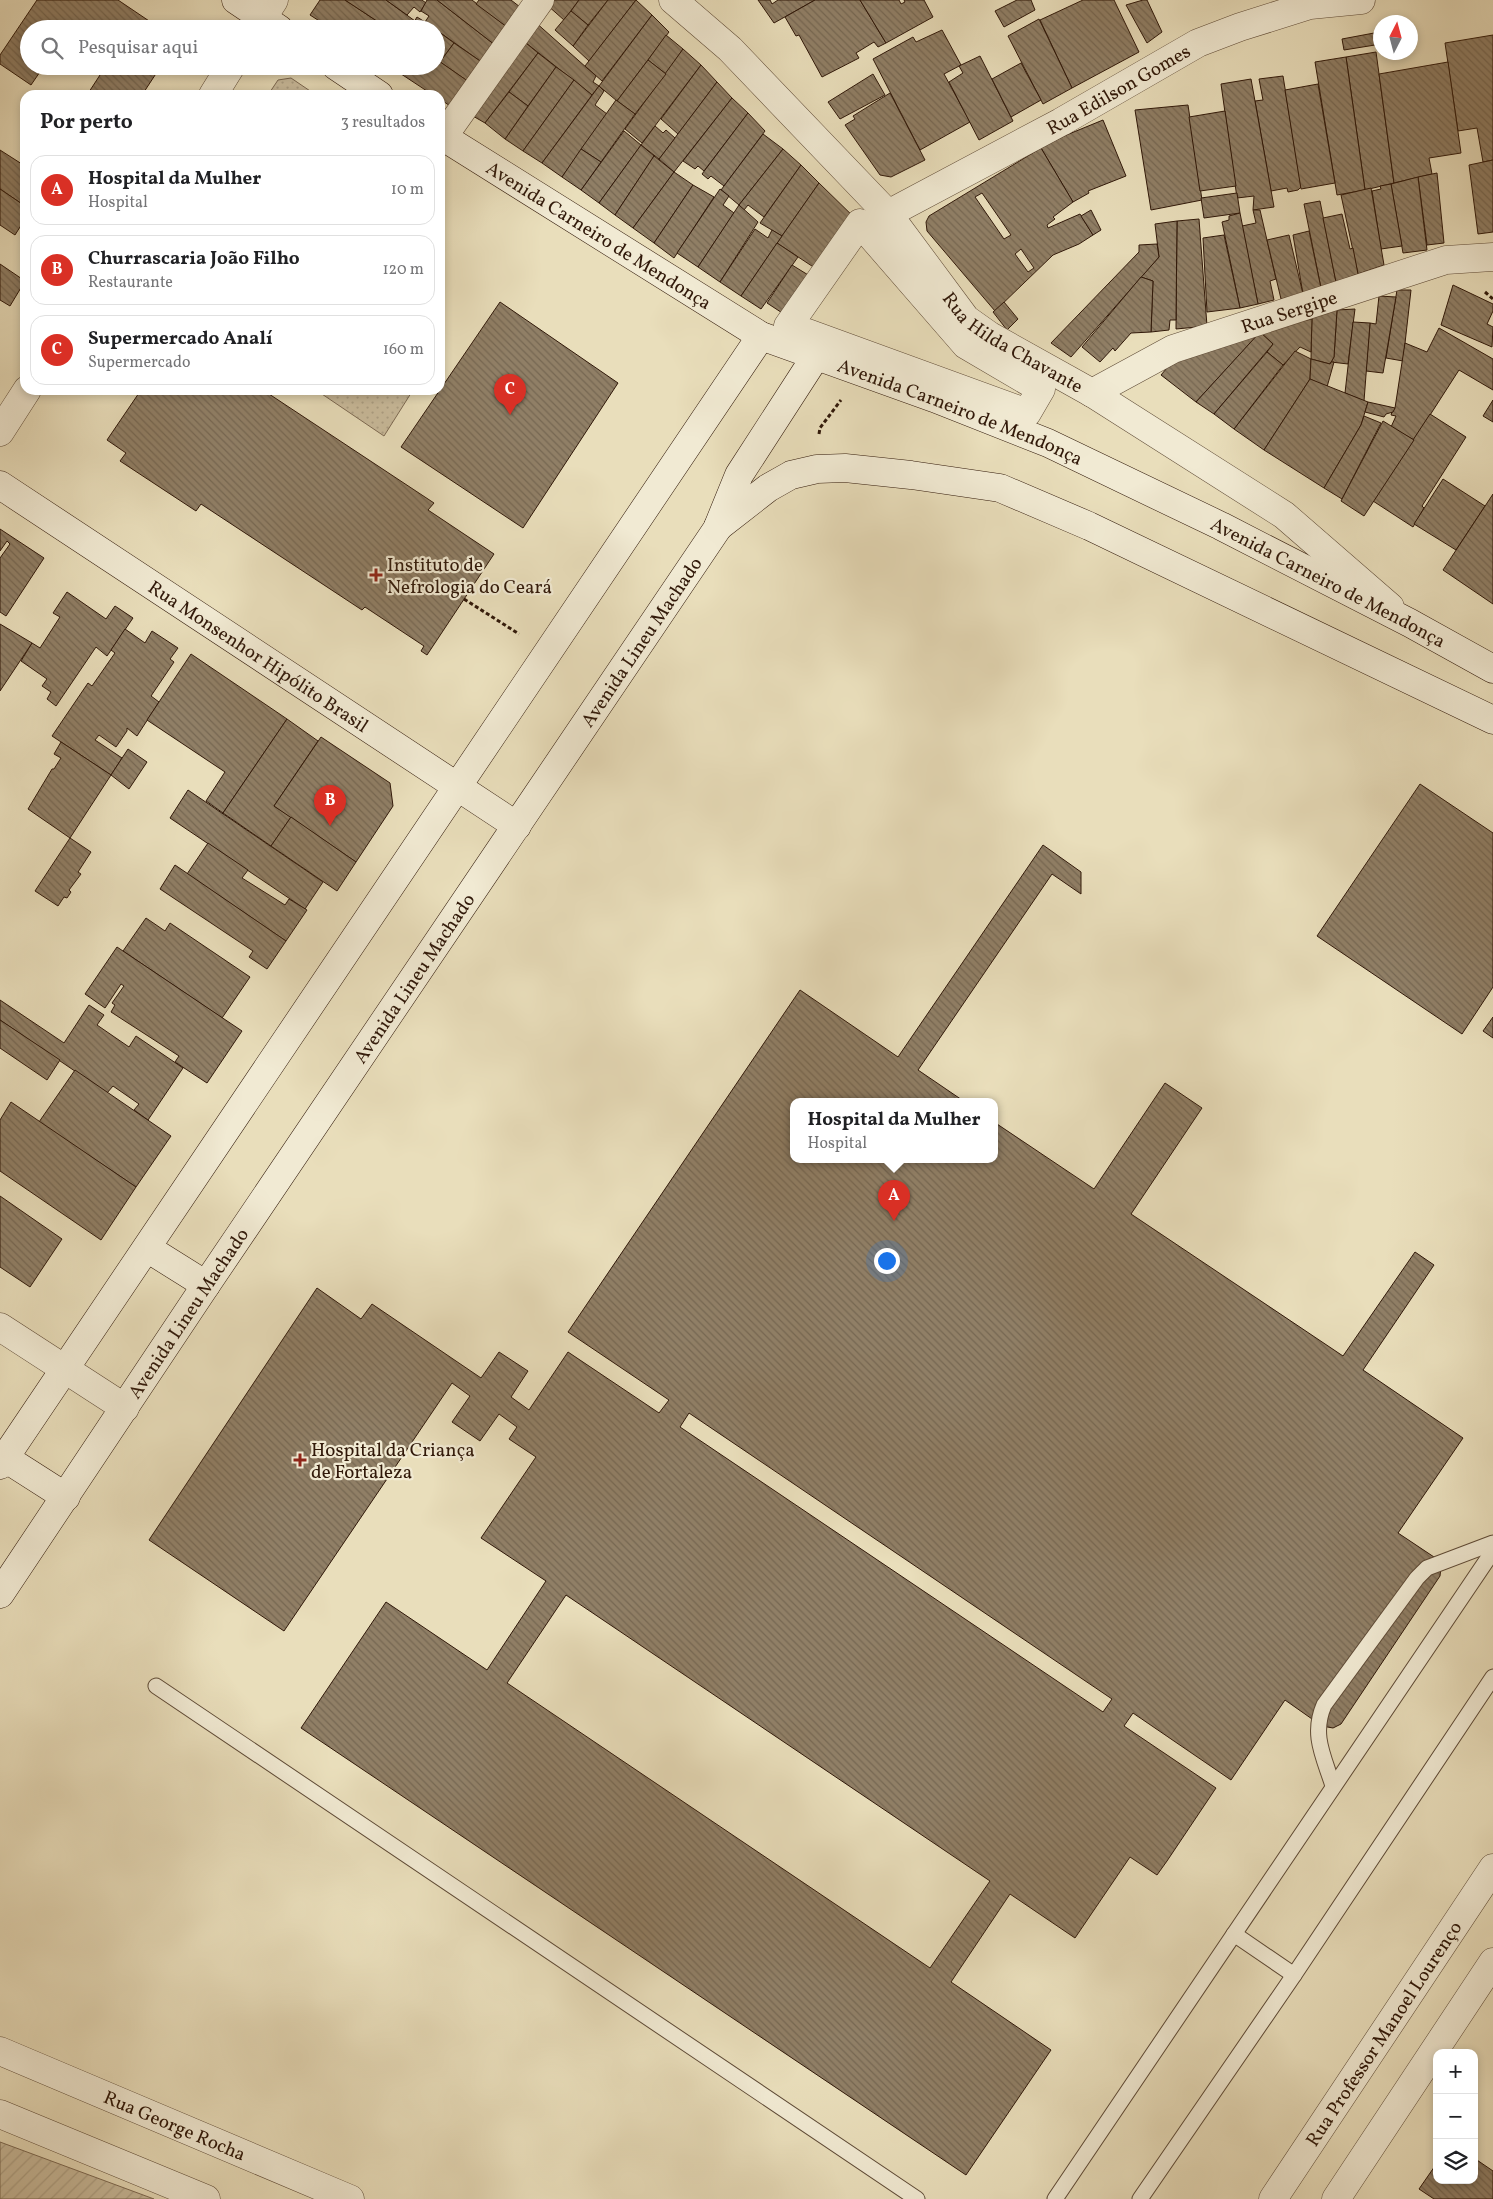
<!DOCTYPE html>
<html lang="pt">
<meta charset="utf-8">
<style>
:root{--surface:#fff;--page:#f6f6f6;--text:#202124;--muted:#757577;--line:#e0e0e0;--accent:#d93025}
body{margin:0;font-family:Vollkorn,serif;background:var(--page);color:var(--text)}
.controls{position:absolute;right:15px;bottom:15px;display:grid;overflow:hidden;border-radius:10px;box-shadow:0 2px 8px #0003}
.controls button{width:45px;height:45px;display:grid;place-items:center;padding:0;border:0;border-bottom:1px solid var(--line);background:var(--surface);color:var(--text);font:25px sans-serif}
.compass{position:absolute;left:1373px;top:15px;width:45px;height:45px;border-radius:50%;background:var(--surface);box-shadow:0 2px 8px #0003;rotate:6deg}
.you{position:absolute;left:886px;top:1260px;width:18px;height:18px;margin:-12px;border:4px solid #fff;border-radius:50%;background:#1a73e8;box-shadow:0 0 0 8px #1a73e833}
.badge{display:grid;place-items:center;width:32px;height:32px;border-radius:50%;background:var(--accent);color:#fff;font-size:16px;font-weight:700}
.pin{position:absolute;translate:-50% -41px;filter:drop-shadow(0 1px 2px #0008)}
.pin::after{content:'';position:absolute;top:26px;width:18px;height:15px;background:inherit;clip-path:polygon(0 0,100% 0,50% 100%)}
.popup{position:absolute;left:790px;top:1098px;width:208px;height:65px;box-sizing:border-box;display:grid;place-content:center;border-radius:10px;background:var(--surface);filter:drop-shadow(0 1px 4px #0005);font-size:16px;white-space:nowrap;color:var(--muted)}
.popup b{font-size:19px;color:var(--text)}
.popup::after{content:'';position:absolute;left:50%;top:100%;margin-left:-10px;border:10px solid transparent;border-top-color:var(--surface)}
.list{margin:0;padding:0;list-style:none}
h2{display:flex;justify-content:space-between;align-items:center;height:65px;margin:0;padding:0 20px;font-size:21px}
h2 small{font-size:16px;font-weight:400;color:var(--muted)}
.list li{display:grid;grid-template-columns:32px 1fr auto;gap:15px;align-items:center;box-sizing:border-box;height:70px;margin:0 10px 10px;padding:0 10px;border:1px solid var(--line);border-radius:15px}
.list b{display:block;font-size:19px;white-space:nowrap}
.list p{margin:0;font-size:16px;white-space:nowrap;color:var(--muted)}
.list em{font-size:16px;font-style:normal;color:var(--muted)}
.icon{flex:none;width:28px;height:28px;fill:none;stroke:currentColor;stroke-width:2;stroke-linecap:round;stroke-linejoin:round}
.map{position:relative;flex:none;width:1493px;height:2199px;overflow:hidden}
.search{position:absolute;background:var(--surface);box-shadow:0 2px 8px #0003;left:20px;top:20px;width:425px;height:55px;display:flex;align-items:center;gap:12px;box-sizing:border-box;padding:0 18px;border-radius:28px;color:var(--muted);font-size:19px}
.panel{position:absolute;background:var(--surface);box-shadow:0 2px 8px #0003;left:20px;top:90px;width:425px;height:305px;border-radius:15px}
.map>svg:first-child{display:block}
.grass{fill:url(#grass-dots);stroke:#7d6a53}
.garden{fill:url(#garden-furrows);stroke:#7d6a53}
.building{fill:url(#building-back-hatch);stroke:#301809;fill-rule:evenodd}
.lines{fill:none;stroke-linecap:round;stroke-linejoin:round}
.lane-casing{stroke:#5e4a36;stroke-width:17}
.street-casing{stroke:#5e4a36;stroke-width:29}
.secondary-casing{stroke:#301809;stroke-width:29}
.path{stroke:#301809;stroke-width:3;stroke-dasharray:4 2.5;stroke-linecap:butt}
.lane{stroke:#f1ead3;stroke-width:15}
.street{stroke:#f1ead3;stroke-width:28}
.secondary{stroke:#f1ead3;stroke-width:28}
.poi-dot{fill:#8f2418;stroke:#f1ead3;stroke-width:2}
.labels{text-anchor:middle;stroke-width:4.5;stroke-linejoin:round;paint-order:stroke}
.street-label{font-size:19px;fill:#301809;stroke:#f1ead3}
.poi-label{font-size:19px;fill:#301809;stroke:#f1ead3;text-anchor:start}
</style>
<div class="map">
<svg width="1493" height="2199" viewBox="0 0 1493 2199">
<defs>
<pattern id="grass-dots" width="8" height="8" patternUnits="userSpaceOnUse" patternTransform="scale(1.25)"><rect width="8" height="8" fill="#cabc9d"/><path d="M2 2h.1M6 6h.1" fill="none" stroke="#aea186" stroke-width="1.8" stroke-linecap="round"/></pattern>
<pattern id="garden-furrows" width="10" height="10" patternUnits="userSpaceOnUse" patternTransform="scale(1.25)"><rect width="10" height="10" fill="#cabc9d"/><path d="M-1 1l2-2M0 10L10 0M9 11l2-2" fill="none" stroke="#aea186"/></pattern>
<pattern id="building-back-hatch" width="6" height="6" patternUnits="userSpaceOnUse" patternTransform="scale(1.25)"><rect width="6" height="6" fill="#907f66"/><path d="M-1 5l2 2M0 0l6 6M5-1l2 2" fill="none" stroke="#766752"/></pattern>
</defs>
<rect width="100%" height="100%" fill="#e9debb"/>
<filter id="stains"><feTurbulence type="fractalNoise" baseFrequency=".004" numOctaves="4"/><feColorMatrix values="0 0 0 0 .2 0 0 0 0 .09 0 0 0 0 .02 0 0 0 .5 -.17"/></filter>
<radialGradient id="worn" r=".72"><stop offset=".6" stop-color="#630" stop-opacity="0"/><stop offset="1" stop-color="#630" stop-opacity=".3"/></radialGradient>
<g class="grass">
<polygon points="291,78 316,95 268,95 278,80"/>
<polygon points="316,390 413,390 384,436"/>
</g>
<polygon class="garden" points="0,2142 154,2199 0,2199"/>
<g class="building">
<polygon points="37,0 118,0 161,29 29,29 29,66 44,66 31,85 0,64 0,55"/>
<polygon points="320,0 345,0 389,29 332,29 310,15"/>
<polygon points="345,0 386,0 415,21 410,29 389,29"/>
<polygon points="386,0 422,0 426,3 420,12 414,7 407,15"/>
<polygon points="427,0 437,0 495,45 483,63 425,22 429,16 421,11"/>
<polygon points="437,0 472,0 507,27 495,45"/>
<polygon points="479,0 511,0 520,7 507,27 476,4"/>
<polygon points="550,0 579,0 564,20 547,5"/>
<polygon points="579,0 608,0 588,25 571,11"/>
<polygon points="608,0 636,0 589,61 573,46"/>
<polygon points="636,0 652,15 602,81 585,66"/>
<polygon points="758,0 770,0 772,4 778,0 815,0 774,23"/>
<polygon points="815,0 860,0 886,43 878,47 874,42 856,53 859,58 822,77 799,35 796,36 785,17"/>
<polygon points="860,0 899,0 901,4 905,2 904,0 924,0 933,17 886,43"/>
<polygon points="1017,0 1031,0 1035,10 1004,27 995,11"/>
<polygon points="1083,0 1114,0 1139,52 1072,88 1040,20"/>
<polygon points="1143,0 1147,0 1162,32 1147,43 1126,5"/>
<polygon points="571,11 588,25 573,46 555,30"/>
<polygon points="652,15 669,32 617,101 599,86"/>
<polygon points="417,17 425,22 434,29 410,29"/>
<polygon points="1039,19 1072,88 1043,104 1008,36"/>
<polygon points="534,21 596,76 593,82 599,86 592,95 521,39"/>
<polygon points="942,30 961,65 944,74 970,122 920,150 873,59 913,37 916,42"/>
<polygon points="439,32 454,43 440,62 436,59 436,36"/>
<polygon points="1374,33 1375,45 1344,50 1342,39"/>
<polygon points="666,35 683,49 666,74 648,60"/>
<polygon points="1493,35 1493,160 1483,162 1477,128 1458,131 1445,43"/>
<polygon points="521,39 538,53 485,123 466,112"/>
<polygon points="454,43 483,63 469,82 440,62"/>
<polygon points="683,49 701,65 642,143 625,129"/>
<polygon points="1376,52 1394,183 1365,190 1346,57"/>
<polygon points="538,53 556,67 528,106 509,92"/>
<polygon points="980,56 1013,121 979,140 949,82 963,73 959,66"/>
<polygon points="1346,57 1365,190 1337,195 1315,62"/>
<polygon points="436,59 469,82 453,108 440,99 440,95 433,95 389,66 436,66"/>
<polygon points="648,60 666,74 635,114 617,101"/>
<polygon points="1448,62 1461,153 1429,158 1432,174 1394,183 1379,74"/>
<polygon points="1021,63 1041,100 1011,117 992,79"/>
<polygon points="701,65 717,82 678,134 661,119"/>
<polygon points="87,66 161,66 142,95 87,95 100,75"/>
<polygon points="556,67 574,80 523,151 505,139"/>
<polygon points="873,74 885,95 840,119 828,102"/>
<polygon points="1283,76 1301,187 1298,190 1288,192 1287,188 1271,191 1255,101 1263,100 1259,79"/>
<polygon points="1251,79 1274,207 1253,210 1254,196 1237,198 1221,84"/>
<polygon points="574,80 592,95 542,163 523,151"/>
<polygon points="717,82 732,98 674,172 659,159"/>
<polygon points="1318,84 1335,183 1301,189 1285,90"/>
<polygon points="599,86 604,91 595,105 607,114 562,177 542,163"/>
<polygon points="509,92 528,106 505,139 485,123"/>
<polygon points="890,93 925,160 891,177 880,175 845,125 855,119 853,116"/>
<polygon points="732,98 748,113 704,171 698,166 695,169 683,161"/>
<polygon points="616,100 635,114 601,162 581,149"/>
<polygon points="1188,105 1202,200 1151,210 1135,110"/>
<polygon points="1225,111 1236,186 1200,191 1189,117"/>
<polygon points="748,113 765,131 724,186 711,176 708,179 702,174"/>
<polygon points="1103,120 1126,176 1088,191 1089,193 1073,202 1041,148 1064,136"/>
<polygon points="655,126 663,133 666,130 675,138 659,159 641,145"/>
<polygon points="624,131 641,145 599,203 581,190"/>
<polygon points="763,134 783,149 739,205 721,190"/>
<polygon points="641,145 654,156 615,215 599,203"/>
<path d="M1041,148L1073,202L1053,217L1055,219L1047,225L1048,228L1080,214L1093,235L1079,244L1053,255L995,311L927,231L926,222L929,216ZM982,193L1011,235L1004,239L975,197ZM1021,249L1034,268L1028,272L1015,254Z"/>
<polygon points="581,149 601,162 581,190 562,177"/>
<polygon points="783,149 801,165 764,217 748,205 744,210 739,205"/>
<polygon points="0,150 25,166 25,206 0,189"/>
<polygon points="654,156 674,172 633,228 615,215"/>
<polygon points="1493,160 1493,232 1478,234 1469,165"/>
<polygon points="801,165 819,183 782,236 760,223"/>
<polygon points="674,172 693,185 654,243 633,228"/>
<polygon points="1437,173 1444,243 1427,245 1418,177"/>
<polygon points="1418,177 1427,250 1403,253 1391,184"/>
<polygon points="819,183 860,223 824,274 777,243"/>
<polygon points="1391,184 1402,246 1381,249 1372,191 1381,189 1380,186"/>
<polygon points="693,185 714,197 674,258 654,243"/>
<polygon points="1371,188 1384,265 1358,274 1341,195"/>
<polygon points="0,189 25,206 25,219 15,235 0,225"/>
<polygon points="720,189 729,196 723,205 734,213 698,267 677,253"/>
<polygon points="1237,193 1240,213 1204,218 1201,198"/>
<polygon points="1320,201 1336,282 1321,288 1304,204"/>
<polygon points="739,205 758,222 720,282 698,267"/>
<polygon points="1091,210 1101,230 1093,235 1081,216"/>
<polygon points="1253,210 1260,210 1276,279 1270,281 1274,300 1258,304 1242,226 1256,223"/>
<polygon points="1240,213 1258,304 1240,308 1222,222 1229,220 1229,216"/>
<polygon points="1342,214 1350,249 1353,248 1358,274 1336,282 1323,218"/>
<polygon points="1199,219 1207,326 1176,329 1177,221"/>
<polygon points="1177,221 1176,320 1170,320 1169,330 1151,332 1153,281 1141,277 1159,257 1155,224"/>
<polygon points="755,229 768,238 772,230 782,236 741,296 720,282"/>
<polygon points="1309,231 1321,288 1303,294 1293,235"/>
<polygon points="1224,235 1240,308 1207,312 1203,238"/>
<polygon points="1289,235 1303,294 1281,299 1267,240"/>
<polygon points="777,243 798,257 761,309 741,296"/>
<polygon points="1157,244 1159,257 1071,357 1051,343 1139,252 1139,245"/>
<polygon points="0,264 25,281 10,306 0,300"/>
<polygon points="792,265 818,281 793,320 767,303"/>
<polygon points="1141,277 1153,281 1151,332 1131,333 1115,351 1113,348 1100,362 1082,347"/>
<polygon points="1453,285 1493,304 1493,311 1487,324 1493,327 1492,347 1441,325"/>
<polygon points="1397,290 1411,290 1403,361 1386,358"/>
<polygon points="1379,296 1396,297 1383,373 1366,371 1370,323 1376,324"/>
<polygon points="500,302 618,383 523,528 401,447"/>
<polygon points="1004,302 1018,319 1007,330 993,312"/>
<polygon points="1355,309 1348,364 1331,362 1334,357 1337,310"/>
<polygon points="1337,310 1334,357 1330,364 1311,359 1312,313"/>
<polygon points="1312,319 1311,352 1300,347 1283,365 1267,352 1273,344 1260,332 1255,338 1251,331"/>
<polygon points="1353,322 1370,323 1364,401 1345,393"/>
<polygon points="1439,328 1493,359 1493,390 1459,370 1414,440 1391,427 1396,416 1391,415 1392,412 1395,408 1405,343 1427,352"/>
<polygon points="1251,331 1255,338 1196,402 1161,375 1172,362"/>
<polygon points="1260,332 1273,344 1214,414 1196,402"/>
<polygon points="1295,351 1311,359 1310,379 1264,450 1234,429"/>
<polygon points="1267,352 1283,365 1234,429 1214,414"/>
<polygon points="1311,359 1330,364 1331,362 1334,362 1327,387 1310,379"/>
<polygon points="1310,379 1368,402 1361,425 1324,488 1264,450"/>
<polygon points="141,390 263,390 434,503 428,510 494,554 427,655 421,651 424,646 365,607 362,610 201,504 196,511 120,461 126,453 107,440"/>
<polygon points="1493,400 1493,422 1483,416"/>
<polygon points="1368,402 1395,408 1393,412 1386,414 1384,417 1365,412"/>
<polygon points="1430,414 1466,437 1422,506 1424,508 1413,527 1373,501"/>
<polygon points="1364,416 1381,423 1342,499 1324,488 1361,425"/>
<polygon points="1383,421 1414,440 1364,516 1341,501"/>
<polygon points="1443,479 1485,506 1456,550 1414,524"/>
<polygon points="1493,494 1493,604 1443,570"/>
<polygon points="0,529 44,558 6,616 0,612 0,558 10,544 7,541 0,551"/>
<polygon points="67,592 106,619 115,606 133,618 107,656 96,647 56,706 47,699 51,692 42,686 47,679 21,661 32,643 40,648 60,617 53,613"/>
<polygon points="0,624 32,643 0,691"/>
<polygon points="125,629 145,643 152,631 178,648 170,659 174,662 151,696 159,702 137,736 127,728 127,731 116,747 99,735 95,740 122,758 111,775 52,736 88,683 92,686 115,653 111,650"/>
<polygon points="191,654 287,719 223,813 206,801 225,772 147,720"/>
<polygon points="287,719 318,741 274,806 291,817 271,846 223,813"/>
<polygon points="321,737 390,783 393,806 356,862 274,806"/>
<polygon points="61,742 111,775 70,838 28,809 52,769 54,769 61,758 54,754"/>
<polygon points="128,749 147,762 129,789 111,775"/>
<polygon points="1420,784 1493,833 1493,987 1462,1034 1317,936"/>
<polygon points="188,790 323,882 305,909 170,818"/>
<polygon points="291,817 356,862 337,891 271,846"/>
<polygon points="70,838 91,852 78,872 81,874 69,890 71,892 67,898 64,897 58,906 35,891"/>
<polygon points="208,843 248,870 242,878 285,905 289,899 307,910 286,941 187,874"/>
<path d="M1043,845L1081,872V894L1052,874L918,1070L965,1102H794V1160H994V1122L1094,1189L1165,1083L1202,1108L1131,1214L1343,1356L1415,1252L1434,1265L1363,1370L1463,1438L1398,1533L1437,1559L1441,1567L1440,1576L1341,1724L1333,1728L1322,1726L1285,1700L1231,1780L1133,1713L1124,1726L1216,1788L1167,1861L1157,1875L1130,1857L1075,1938L1010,1894L951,1982L1051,2050L966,2175L301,1728L386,1602L487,1670L546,1581L481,1538L536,1457L509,1439L517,1427L499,1414L480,1441L452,1422L470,1396L452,1383L284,1631L149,1540L317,1288L361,1319L372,1304L481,1378L499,1352L528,1371L511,1397L529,1410L568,1352L659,1413L669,1400L568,1332L800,990L898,1057ZM689,1413L1112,1699L1103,1712L680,1427ZM566,1595L990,1881L930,1968L507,1683Z"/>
<polygon points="175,865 286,941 267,969 249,957 253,951 160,889"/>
<polygon points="146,918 165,931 170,923 250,977 222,1018 123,951"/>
<polygon points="117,947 242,1031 207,1083 175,1062 179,1056 111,1012 115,1005 112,1003 124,986 121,984 105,1008 85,994"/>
<polygon points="0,1000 64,1043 89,1005 104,1015 97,1025 129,1047 136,1036 183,1068 148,1120 134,1110 139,1104 113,1086 107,1093 0,1020"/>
<polygon points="1493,1017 1493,1038 1483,1031"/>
<polygon points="0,1020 60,1060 47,1080 0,1048"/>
<polygon points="75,1070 171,1136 136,1187 39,1122"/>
<polygon points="11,1102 136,1187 101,1240 0,1171 0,1120"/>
<polygon points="0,1196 62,1239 30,1287 0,1267"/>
<polygon points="1474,2158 1493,2171 1493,2199 1434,2199 1419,2189 1437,2163 1437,2180 1474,2180"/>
</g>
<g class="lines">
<defs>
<g id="lane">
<polyline points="156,1686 917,2199"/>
<path d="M1333,1786C1324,1757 1311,1735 1324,1705L1417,1578L1427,1568L1493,1543"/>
<polyline points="1234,1934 1294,1975"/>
<polyline points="1055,2199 1493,1551"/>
<polyline points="1140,2199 1294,1975 1493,1677"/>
</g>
<g id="street">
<path id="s1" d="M673,0L730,49L888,214L966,319L990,336L1092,393L1284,515L1390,607"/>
<polyline points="255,29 274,0"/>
<polyline points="213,95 231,66"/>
<polyline points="443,137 540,0"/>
<path id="s2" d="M888,214L1061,122L1198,43L1240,27L1310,5L1361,0"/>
<polygon points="860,223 966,345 1041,389 1027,413 788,326"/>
<path id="s3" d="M1092,393L1173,349L1446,260L1493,257"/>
<polyline points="0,432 27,390"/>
<polyline points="0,1327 125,1408"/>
<path id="s4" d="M0,2051L350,2199"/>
<polyline points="0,2114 206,2199"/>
<path id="s5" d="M1273,2199L1493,1868"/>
<polyline points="1336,2199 1493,1962"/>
</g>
<g id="secondary">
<polyline points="236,0 279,29"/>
<polyline points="336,66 379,95"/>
<path id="s6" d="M440,135L761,336L934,398L1048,443L1221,526L1410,623L1493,669"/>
<path id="s7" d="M0,485L517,826"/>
<polyline points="718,527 768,488 791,475 817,469 845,468 911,475 1000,488 1089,526 1493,720"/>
<polyline points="147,1248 206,1285"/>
<polyline points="5,1458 66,1497"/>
<polyline points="0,1465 761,336"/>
<path id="s8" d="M0,1594L206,1285L717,529L739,475L816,356"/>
</g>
</defs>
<use href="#lane" class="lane-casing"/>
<use href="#street" class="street-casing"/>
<use href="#secondary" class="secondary-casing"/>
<g class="path">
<polyline points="1485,292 1493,299"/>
<polyline points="819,434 820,428 841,400"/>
<polyline points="464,599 519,634"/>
</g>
<use href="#lane" class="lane"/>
<use href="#street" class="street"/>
<use href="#secondary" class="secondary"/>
</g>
<g class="poi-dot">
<path d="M373.5 567.5h5v5h5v5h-5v5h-5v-5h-5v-5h5z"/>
<path d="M297.5 1452.5h5v5h5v5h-5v5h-5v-5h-5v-5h5z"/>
</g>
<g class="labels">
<g class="street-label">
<text dy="7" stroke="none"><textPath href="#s2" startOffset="262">Rua Edilson Gomes</textPath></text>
<text dy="7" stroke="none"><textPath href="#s6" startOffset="188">Avenida Carneiro de Mendonça</textPath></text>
<text dy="7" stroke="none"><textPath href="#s3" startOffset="214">Rua Sergipe</textPath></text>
<text dy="7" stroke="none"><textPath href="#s1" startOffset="486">Rua Hilda Chavante</textPath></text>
<text dy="7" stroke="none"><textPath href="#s6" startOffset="592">Avenida Carneiro de Mendonça</textPath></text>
<text dy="7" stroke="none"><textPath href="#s6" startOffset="998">Avenida Carneiro de Mendonça</textPath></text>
<text dy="7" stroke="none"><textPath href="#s8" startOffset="1148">Avenida Lineu Machado</textPath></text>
<text dy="7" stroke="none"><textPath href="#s7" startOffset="310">Rua Monsenhor Hipólito Brasil</textPath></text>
<text dy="7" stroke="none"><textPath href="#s8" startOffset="742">Avenida Lineu Machado</textPath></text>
<text dy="7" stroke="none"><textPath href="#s8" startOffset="338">Avenida Lineu Machado</textPath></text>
<text dy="7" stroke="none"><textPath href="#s5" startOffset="199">Rua Professor Manoel Lourenço</textPath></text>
<text dy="7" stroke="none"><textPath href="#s4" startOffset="190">Rua George Rocha</textPath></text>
</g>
<g class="poi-label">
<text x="387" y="571">Instituto de<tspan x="387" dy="22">Nefrologia do Ceará</tspan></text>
<text x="311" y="1456">Hospital da Criança<tspan x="311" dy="22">de Fortaleza</tspan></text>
</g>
</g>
<rect width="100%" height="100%" filter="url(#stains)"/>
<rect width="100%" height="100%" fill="url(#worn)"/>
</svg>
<div class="controls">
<button>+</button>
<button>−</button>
<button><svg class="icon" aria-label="layers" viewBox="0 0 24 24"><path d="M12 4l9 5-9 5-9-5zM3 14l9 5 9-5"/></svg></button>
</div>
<svg class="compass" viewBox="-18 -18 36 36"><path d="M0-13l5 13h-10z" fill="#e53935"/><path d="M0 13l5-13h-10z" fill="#757577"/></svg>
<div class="you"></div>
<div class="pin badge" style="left:894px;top:1221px">A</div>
<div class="popup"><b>Hospital da Mulher</b>Hospital</div>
<div class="pin badge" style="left:330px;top:826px">B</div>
<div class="pin badge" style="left:510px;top:415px">C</div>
<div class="search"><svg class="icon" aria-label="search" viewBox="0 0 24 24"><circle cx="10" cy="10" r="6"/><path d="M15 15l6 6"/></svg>Pesquisar aqui</div>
<section class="panel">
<h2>Por perto<small>3 resultados</small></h2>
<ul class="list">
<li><span class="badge">A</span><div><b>Hospital da Mulher</b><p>Hospital</p></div><em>10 m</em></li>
<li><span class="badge">B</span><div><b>Churrascaria João Filho</b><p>Restaurante</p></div><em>120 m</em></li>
<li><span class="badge">C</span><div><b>Supermercado Analí</b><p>Supermercado</p></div><em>160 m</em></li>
</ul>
</section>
</div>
